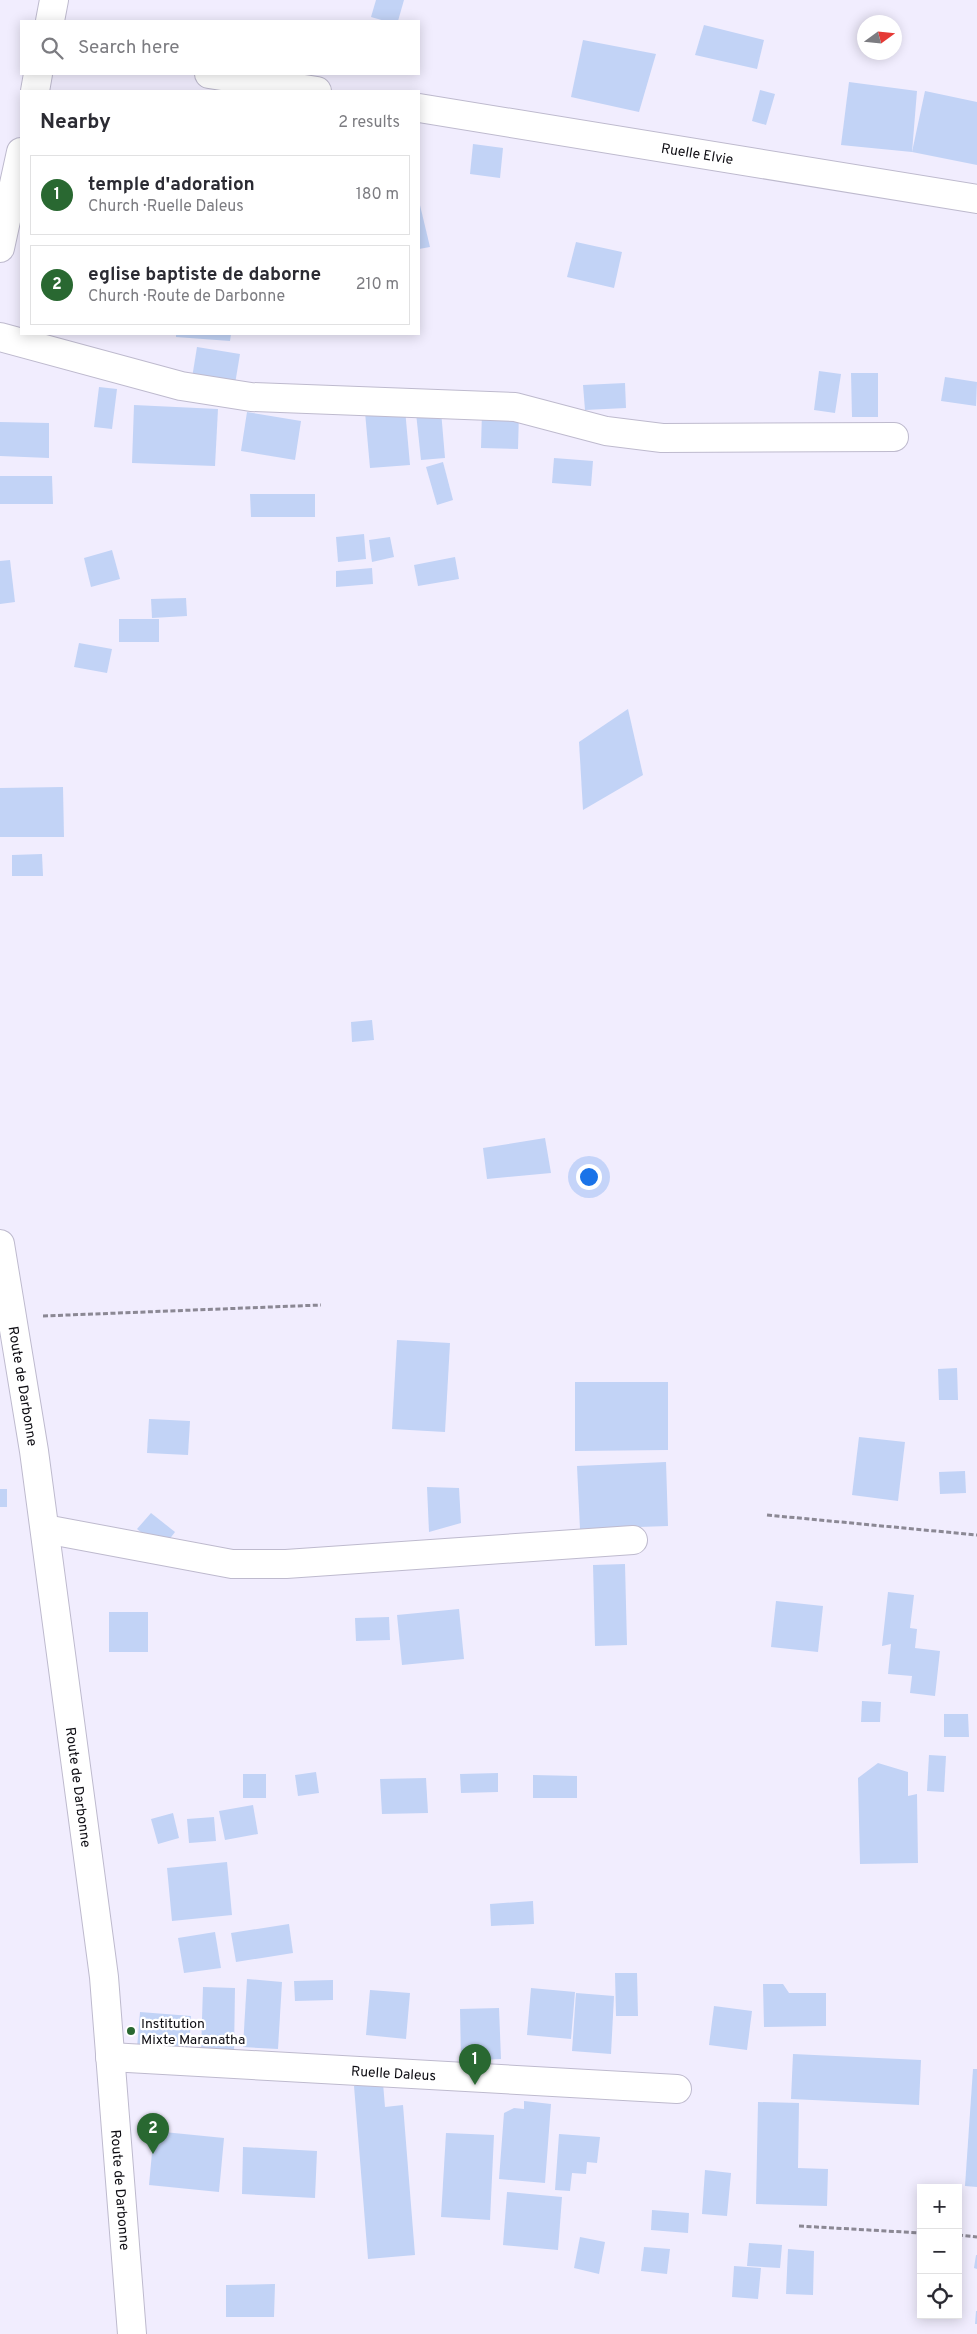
<!DOCTYPE html>
<meta charset="utf-8">
<style>
:root{--surface:#fff;--page:#f2f2f3;--text:#2b2b33;--muted:#7c7c81;--line:#e1e1e2;--accent:#296831}
body{margin:0;font-family:Overpass,sans-serif;background:var(--page);color:var(--text)}
.controls{position:absolute;right:15px;bottom:15px;display:grid;overflow:hidden;border-radius:0px;box-shadow:0 2px 12px #0003}
.controls button{width:45px;height:45px;display:grid;place-items:center;padding:0;border:0;border-bottom:1px solid var(--line);background:var(--surface);color:var(--text);font:25px sans-serif}
.compass{position:absolute;left:857px;top:15px;width:45px;height:45px;border-radius:50%;background:var(--surface);box-shadow:0 2px 12px #0003;rotate:75deg}
.you{position:absolute;left:588px;top:1176px;width:18px;height:18px;margin:-12px;border:4px solid #fff;border-radius:50%;background:#1a73e8;box-shadow:0 0 0 8px #1a73e833}
.badge{display:grid;place-items:center;width:32px;height:32px;border-radius:50%;background:var(--accent);color:#fff;font-size:16px;font-weight:700}
.pin{position:absolute;translate:-50% -41px;filter:drop-shadow(0 1px 2px #0008)}
.pin::after{content:'';position:absolute;top:26px;width:18px;height:15px;background:inherit;clip-path:polygon(0 0,100% 0,50% 100%)}
.list{margin:0;padding:0;list-style:none}
h2{display:flex;justify-content:space-between;align-items:center;height:65px;margin:0;padding:0 20px;font-size:21px}
h2 small{font-size:16px;font-weight:400;color:var(--muted)}
.list li{display:grid;grid-template-columns:32px 1fr auto;gap:15px;align-items:center;box-sizing:border-box;height:80px;margin:0 10px 10px;padding:0 10px;border:1px solid var(--line);border-radius:0px}
.list b{display:block;font-size:19px;white-space:nowrap}
.list p{margin:0;font-size:16px;white-space:nowrap;color:var(--muted)}
.list em{font-size:16px;font-style:normal;color:var(--muted)}
.icon{flex:none;width:28px;height:28px;fill:none;stroke:currentColor;stroke-width:2;stroke-linecap:round;stroke-linejoin:round}
.map{position:relative;flex:none;width:977px;height:2334px;overflow:hidden}
.search{position:absolute;background:var(--surface);box-shadow:0 2px 12px #0003;left:20px;top:20px;width:400px;height:55px;display:flex;align-items:center;gap:12px;box-sizing:border-box;padding:0 18px;border-radius:0px;color:var(--muted);font-size:19px}
.panel{position:absolute;background:var(--surface);box-shadow:0 2px 12px #0003;left:20px;top:90px;width:400px;height:245px;border-radius:0px}
.map>svg:first-child{display:block}
.building{fill:#c2d3f6}
.lines{fill:none;stroke-linecap:round;stroke-linejoin:round}
.street-casing{stroke:#bebace;stroke-width:30}
.path{stroke:#8b8894;stroke-width:3;stroke-dasharray:5 2.5;stroke-linecap:butt}
.street{stroke:#fff;stroke-width:28}
.poi-dot{fill:#296831;stroke:#fff;stroke-width:2}
.labels{text-anchor:middle;stroke-width:4.5;stroke-linejoin:round;paint-order:stroke}
.street-label{font-size:14px;fill:#0d0c12;stroke:#fff}
.poi-label{font-size:14px;fill:#0d0c12;stroke:#fff;text-anchor:start}
</style>
<div class="map">
<svg width="977" height="2334" viewBox="0 0 977 2334">
<rect width="100%" height="100%" fill="#f1edfe"/>
<g class="building">
<polygon points="376,0 404,0 398,21 385,21 371,17"/>
<polygon points="704,25 764,40 757,69 695,55"/>
<polygon points="583,40 656,54 639,112 571,97"/>
<polygon points="849,82 917,91 912,152 841,145"/>
<polygon points="760,90 775,94 766,125 752,121"/>
<polygon points="925,91 977,102 977,165 912,152"/>
<polygon points="473,144 503,148 500,178 470,174"/>
<polygon points="419,201 430,247 419,249"/>
<polygon points="576,242 622,252 614,288 567,277"/>
<polygon points="176,334 231,334 230,341 176,337"/>
<polygon points="197,347 240,354 235,384 192,378"/>
<polygon points="819,371 841,374 835,413 814,410"/>
<polygon points="851,373 878,373 878,417 852,417"/>
<polygon points="945,377 977,382 976,406 941,401"/>
<polygon points="625,383 626,408 585,410 583,385"/>
<polygon points="99,387 117,389 112,429 94,427"/>
<polygon points="134,405 218,409 215,466 132,463"/>
<polygon points="405,409 410,465 370,468 365,412"/>
<polygon points="441,411 445,458 421,460 416,413"/>
<polygon points="482,411 519,412 518,449 481,448"/>
<polygon points="247,412 301,421 295,460 241,451"/>
<polygon points="0,422 49,423 49,458 0,456"/>
<polygon points="554,458 593,461 591,486 552,483"/>
<polygon points="443,462 453,500 437,505 426,467"/>
<polygon points="0,476 52,476 53,504 0,504"/>
<polygon points="250,494 315,494 315,517 251,517"/>
<polygon points="364,534 366,559 338,562 336,537"/>
<polygon points="390,537 394,557 372,562 369,540"/>
<polygon points="112,550 120,579 91,587 84,558"/>
<polygon points="455,557 459,579 418,586 414,565"/>
<polygon points="10,560 15,602 0,604 0,561"/>
<polygon points="372,568 373,584 336,587 336,571"/>
<polygon points="186,598 187,616 152,618 151,599"/>
<rect x="119" y="619" width="40" height="23"/>
<polygon points="79,643 112,649 107,673 74,667"/>
<polygon points="628,709 643,775 583,810 579,742"/>
<polygon points="63,787 64,837 0,837 0,788"/>
<polygon points="42,854 43,876 12,876 12,855"/>
<polygon points="372,1020 374,1040 352,1042 351,1022"/>
<polygon points="545,1138 551,1173 487,1179 483,1148"/>
<polygon points="397,1340 450,1343 445,1432 392,1429"/>
<polygon points="957,1368 958,1400 939,1400 938,1369"/>
<polygon points="575,1382 668,1382 668,1450 575,1451"/>
<polygon points="149,1419 190,1421 188,1455 147,1453"/>
<polygon points="859,1437 905,1442 898,1501 852,1495"/>
<polygon points="666,1462 668,1526 580,1529 577,1466"/>
<polygon points="965,1471 966,1493 940,1494 939,1472"/>
<polygon points="427,1487 459,1488 461,1523 429,1532"/>
<rect x="0" y="1489" width="7" height="18"/>
<polygon points="151,1513 175,1532 162,1549 137,1529"/>
<polygon points="625,1564 627,1645 595,1646 593,1565"/>
<polygon points="888,1592 914,1595 910,1628 917,1629 915,1648 940,1651 935,1696 910,1693 912,1676 888,1674 891,1644 882,1646"/>
<polygon points="776,1601 823,1606 818,1652 771,1647"/>
<polygon points="459,1609 464,1659 402,1665 397,1615"/>
<rect x="109" y="1612" width="39" height="40"/>
<polygon points="389,1617 390,1640 356,1641 355,1618"/>
<polygon points="862,1701 881,1702 880,1722 861,1722"/>
<polygon points="944,1714 968,1714 969,1737 944,1737"/>
<polygon points="929,1755 946,1756 944,1792 927,1791"/>
<polygon points="878,1763 908,1772 908,1796 917,1794 918,1863 860,1864 858,1778"/>
<polygon points="316,1772 319,1793 298,1796 295,1775"/>
<polygon points="498,1773 498,1792 461,1793 460,1774"/>
<rect x="243" y="1774" width="23" height="24"/>
<polygon points="533,1775 577,1776 577,1798 533,1798"/>
<polygon points="426,1778 428,1813 382,1814 380,1779"/>
<polygon points="253,1805 258,1834 225,1840 219,1811"/>
<polygon points="173,1813 179,1838 158,1844 151,1819"/>
<polygon points="214,1817 216,1841 189,1843 187,1819"/>
<polygon points="227,1862 232,1915 172,1921 167,1868"/>
<polygon points="533,1901 534,1924 491,1926 490,1904"/>
<polygon points="289,1924 293,1953 236,1962 231,1933"/>
<polygon points="215,1932 221,1968 184,1973 178,1938"/>
<polygon points="615,1973 637,1973 638,2016 616,2016"/>
<polygon points="247,1979 282,1982 278,2049 243,2047"/>
<polygon points="333,1980 333,2000 295,2001 294,1981"/>
<polygon points="763,1984 783,1984 789,1993 826,1993 826,2026 764,2027"/>
<polygon points="203,1987 235,1988 234,2053 201,2052"/>
<polygon points="531,1988 575,1992 571,2039 527,2035"/>
<polygon points="370,1990 410,1993 406,2039 366,2035"/>
<polygon points="576,1993 614,1996 611,2054 572,2051"/>
<polygon points="714,2006 752,2011 747,2050 709,2045"/>
<polygon points="499,2008 501,2059 461,2061 460,2009"/>
<polygon points="140,2012 191,2016 189,2052 137,2048"/>
<polygon points="793,2054 921,2060 919,2105 791,2099"/>
<polygon points="973,2069 977,2069 977,2187 965,2186"/>
<polygon points="383,2083 385,2107 403,2105 415,2255 368,2259 354,2086"/>
<polygon points="524,2101 551,2104 545,2183 499,2179 504,2113 514,2108 524,2109"/>
<polygon points="758,2102 799,2103 798,2168 828,2169 827,2206 756,2204"/>
<polygon points="154,2131 224,2138 219,2192 149,2185"/>
<polygon points="446,2133 494,2135 490,2220 441,2217"/>
<polygon points="559,2134 600,2137 597,2163 587,2162 586,2174 572,2173 570,2191 555,2190"/>
<polygon points="243,2147 317,2151 315,2198 242,2194"/>
<polygon points="705,2170 731,2173 727,2216 702,2214"/>
<polygon points="507,2192 562,2197 558,2250 503,2245"/>
<polygon points="652,2210 689,2213 688,2233 651,2230"/>
<polygon points="580,2237 605,2242 599,2274 574,2268"/>
<polygon points="749,2243 782,2245 780,2268 747,2266"/>
<polygon points="644,2247 670,2249 667,2274 641,2271"/>
<polygon points="788,2249 814,2251 813,2295 786,2294"/>
<polygon points="976,2255 977,2255 977,2269 974,2268"/>
<polygon points="734,2266 761,2268 758,2299 732,2297"/>
<polygon points="275,2284 274,2317 226,2317 226,2285"/>
<polygon points="976,2311 977,2311 977,2324 975,2324"/>
</g>
<g class="lines">
<defs>
<g id="street">
<polyline points="50,21 54,0"/>
<polyline points="209,74 317,91"/>
<polyline points="35,91 38,74"/>
<path id="s1" d="M419,108L977,199"/>
<polyline points="0,248 21,152"/>
<polyline points="0,337 181,386 251,397 515,407 606,431 662,438 894,437"/>
<path id="s2" d="M0,1244L34,1451L104,1977L132,2334"/>
<polyline points="45,1529 232,1564 286,1564 633,1540"/>
<path id="s3" d="M110,2057L677,2089"/>
</g>
</defs>
<use href="#street" class="street-casing"/>
<g class="path">
<polyline points="43,1316 321,1305"/>
<polyline points="767,1515 977,1535"/>
<polyline points="799,2226 921,2233"/>
<polyline points="958,2235 977,2237"/>
</g>
<use href="#street" class="street"/>
</g>
<circle class="poi-dot" cx="131" cy="2031" r="5"/>
<g class="labels">
<g class="street-label">
<text dy="5" stroke="none"><textPath href="#s1" startOffset="282">Ruelle Elvie</textPath></text>
<text dy="5" stroke="none"><textPath href="#s2" startOffset="144">Route de Darbonne</textPath></text>
<text dy="5" stroke="none"><textPath href="#s2" startOffset="549">Route de Darbonne</textPath></text>
<text dy="5" stroke="none"><textPath href="#s3" startOffset="284">Ruelle Daleus</textPath></text>
<text dy="5" stroke="none"><textPath href="#s2" startOffset="954">Route de Darbonne</textPath></text>
</g>
<g class="poi-label">
<text x="141" y="2028">Institution<tspan x="141" dy="16">Mixte Maranatha</tspan></text>
</g>
</g>
</svg>
<div class="controls">
<button>+</button>
<button>−</button>
<button><svg class="icon" aria-label="locate" viewBox="0 0 24 24"><circle cx="12" cy="12" r="6"/><path d="M12 2v4M12 18v4M2 12h4M18 12h4"/></svg></button>
</div>
<svg class="compass" viewBox="-18 -18 36 36"><path d="M0-13l5 13h-10z" fill="#e53935"/><path d="M0 13l5-13h-10z" fill="#7c7c81"/></svg>
<div class="you"></div>
<div class="pin badge" style="left:475px;top:2085px">1</div>
<div class="pin badge" style="left:153px;top:2154px">2</div>
<div class="search"><svg class="icon" aria-label="search" viewBox="0 0 24 24"><circle cx="10" cy="10" r="6"/><path d="M15 15l6 6"/></svg>Search here</div>
<section class="panel">
<h2>Nearby<small>2 results</small></h2>
<ul class="list">
<li><span class="badge">1</span><div><b>temple d'adoration</b><p>Church · Ruelle Daleus</p></div><em>180 m</em></li>
<li><span class="badge">2</span><div><b>eglise baptiste de daborne</b><p>Church · Route de Darbonne</p></div><em>210 m</em></li>
</ul>
</section>
</div>
